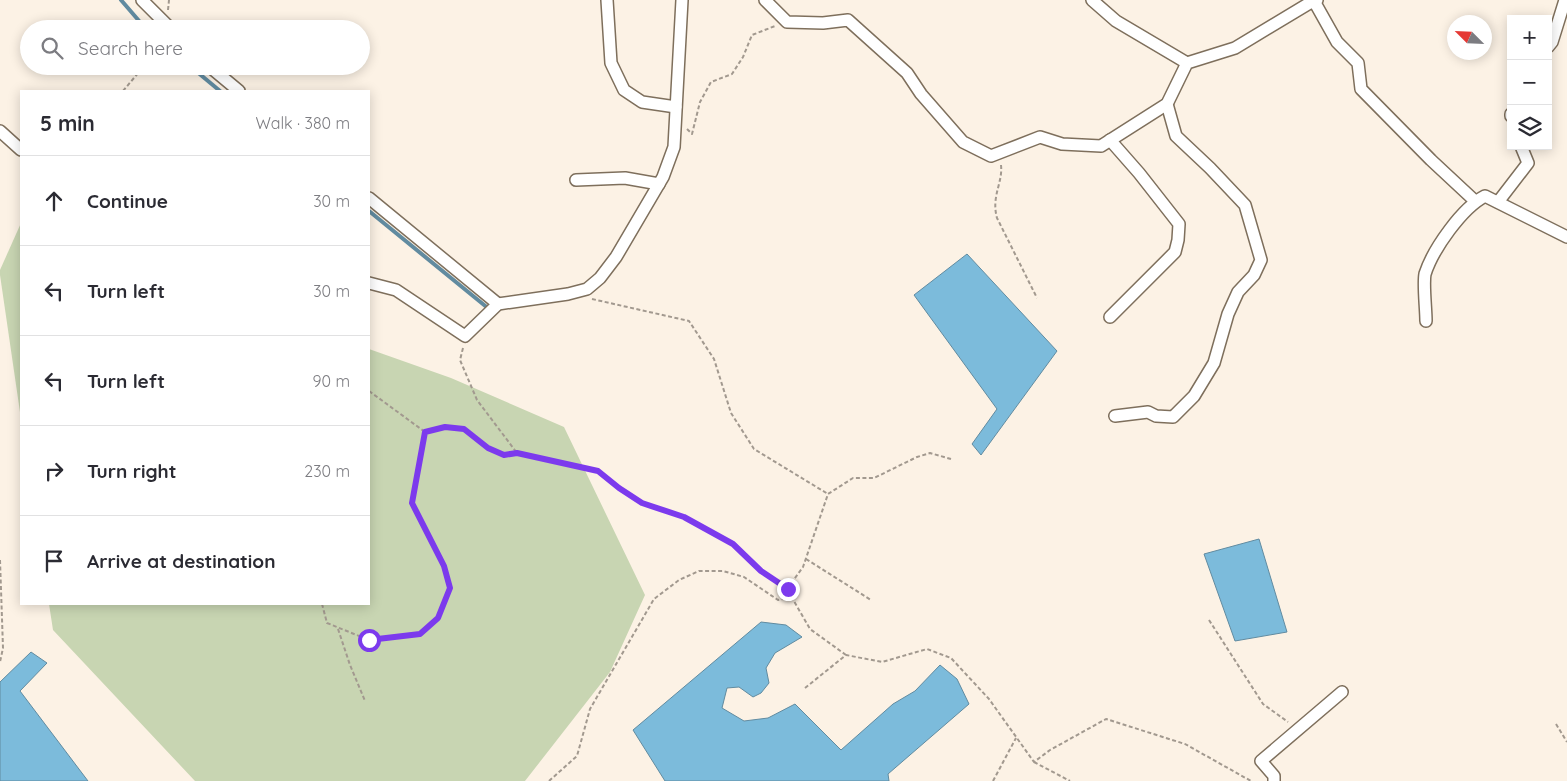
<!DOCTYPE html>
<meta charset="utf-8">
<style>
:root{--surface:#fff;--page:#f2f2f3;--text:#2b2b33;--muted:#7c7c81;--line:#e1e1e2}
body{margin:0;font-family:Quicksand,sans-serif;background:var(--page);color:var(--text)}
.controls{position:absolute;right:15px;top:15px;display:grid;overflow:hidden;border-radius:0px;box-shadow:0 2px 12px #0003}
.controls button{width:45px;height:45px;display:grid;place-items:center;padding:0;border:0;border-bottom:1px solid var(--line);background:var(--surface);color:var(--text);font:25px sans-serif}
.compass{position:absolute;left:1447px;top:15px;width:45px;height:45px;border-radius:50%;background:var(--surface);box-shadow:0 2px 12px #0003;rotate:294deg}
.stop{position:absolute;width:15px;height:15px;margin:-11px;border:4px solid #7c3aed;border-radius:50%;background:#fff}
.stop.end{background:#7c3aed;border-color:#fff;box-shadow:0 1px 5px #0008}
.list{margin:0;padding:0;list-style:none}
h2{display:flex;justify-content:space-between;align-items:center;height:65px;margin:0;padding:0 20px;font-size:21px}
h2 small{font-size:16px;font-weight:400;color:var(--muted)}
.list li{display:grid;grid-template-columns:32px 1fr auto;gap:15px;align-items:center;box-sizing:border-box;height:90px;padding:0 20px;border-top:1px solid var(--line)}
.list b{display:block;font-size:19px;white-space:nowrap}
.list em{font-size:16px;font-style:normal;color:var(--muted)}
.icon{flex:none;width:28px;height:28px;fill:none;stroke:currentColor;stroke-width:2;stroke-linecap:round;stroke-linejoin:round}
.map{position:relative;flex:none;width:1567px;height:781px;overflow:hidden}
.search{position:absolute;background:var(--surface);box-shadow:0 2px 12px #0003;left:20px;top:20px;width:350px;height:55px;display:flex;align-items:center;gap:12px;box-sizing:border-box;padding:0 18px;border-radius:28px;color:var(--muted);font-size:19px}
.panel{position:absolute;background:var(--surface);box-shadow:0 2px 12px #0003;left:20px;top:90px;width:350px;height:515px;border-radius:0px}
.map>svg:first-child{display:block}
.green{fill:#c8d5b2}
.water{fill:#7cbbdb;stroke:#618ba0}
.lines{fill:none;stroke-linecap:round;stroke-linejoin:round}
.stream{stroke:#618ba0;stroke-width:4}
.minor-casing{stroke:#7e6f5c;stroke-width:14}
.path{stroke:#a2998f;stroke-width:2;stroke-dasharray:4 2.5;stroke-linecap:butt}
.minor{stroke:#fff;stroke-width:11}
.route{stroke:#7c3aed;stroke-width:6}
</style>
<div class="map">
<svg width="1567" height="781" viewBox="0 0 1567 781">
<rect width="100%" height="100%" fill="#fcf2e5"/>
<g class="green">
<polygon points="21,223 21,419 0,275 0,270"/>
<polygon points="369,349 451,378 564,427 645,595 610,672 525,781 195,781 53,630 49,604 369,604"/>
</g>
<g class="water">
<polygon points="967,254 1057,351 981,455 972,444 997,409 914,295"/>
<polygon points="1259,539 1287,632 1235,641 1204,554"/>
<polygon points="761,622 786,625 802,637 775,653 766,668 769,683 761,693 753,697 739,687 727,688 722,708 744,721 768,718 795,704 841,750 893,704 915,691 940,665 957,679 969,704 888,774 889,781 665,781 633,730"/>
<polygon points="31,652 47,663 20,691 88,781 0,781 0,682"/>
</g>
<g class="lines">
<g class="stream">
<polyline points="121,0 146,29"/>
<polyline points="190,66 220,91"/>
<polyline points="369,211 489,309"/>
</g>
<defs>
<g id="minor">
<polyline points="142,0 171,29"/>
<polyline points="607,0 611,63 624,90 642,102 676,107"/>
<polyline points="765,0 787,22 823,23 848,20 907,73 921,94 963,142 991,156 1040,137 1062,144 1101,146 1167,104 1187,63 1235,48 1308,4 1317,0"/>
<polyline points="1092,0 1116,21 1187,63"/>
<polyline points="1314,1 1337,42 1358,63 1361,89 1431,160 1475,201"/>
<polyline points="1548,47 1552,42 1565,0"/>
<polyline points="209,66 239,91"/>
<polyline points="1511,114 1511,116"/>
<polyline points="0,131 21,150"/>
<polyline points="1110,140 1139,173 1179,224 1178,240 1175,252 1110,317"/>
<polyline points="576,180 625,178 659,184"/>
<polyline points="369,198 498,304"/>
<polyline points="1498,202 1528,163 1521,146"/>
<polyline points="369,283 396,290 465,336 498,304 568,294 587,289 600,278 616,257 663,177 674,147 682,0"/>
<path d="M1426,321C1426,309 1423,284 1425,274C1433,249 1462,208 1485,196L1567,237"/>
<polyline points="1115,416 1148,412 1156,416 1173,417 1194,396 1214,363 1228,314 1238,292 1254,275 1261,260 1245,205 1210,168 1176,136 1167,104"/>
<polyline points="1274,781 1274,776 1261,761 1342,692"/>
</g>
</defs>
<use href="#minor" class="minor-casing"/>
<g class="path">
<polyline points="168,10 169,0"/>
<polyline points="123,91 144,66"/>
<polyline points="687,129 692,134 700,102 711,82 732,74 743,57 752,35 775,26"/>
<path d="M1001,165C1003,183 991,196 997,218L1037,298"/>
<polyline points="592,299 689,321 714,359 731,413 754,449 828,494"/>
<polyline points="463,348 460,360 477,400 517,453 598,471 619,488 642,503 684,517 733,544 761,571 787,589"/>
<polyline points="369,391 425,432 445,427 465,429 488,448 503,455 517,453"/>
<polyline points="806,559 871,600"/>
<polyline points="0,560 3,648 0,662"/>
<polyline points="322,604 327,623 369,640 419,634 438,618 451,588 444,565 412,503 425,432"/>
<polyline points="1209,620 1263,704 1288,722"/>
<polyline points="338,629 350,665 365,701"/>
<polyline points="846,655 810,629 787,589 803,567 828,494 853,478 874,478 917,457 930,453 951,459"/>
<polyline points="805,688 846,655 882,662 927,649 951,658 989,699 1034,762 1050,750 1106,719 1185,744 1251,781"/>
<polyline points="1556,724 1567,742"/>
<polyline points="1034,762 1070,781"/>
<polyline points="549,781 577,756 590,709 654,599 679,580 699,571 723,571 744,577 778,600 792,597"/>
<polyline points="993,781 1016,738"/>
</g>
<use href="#minor" class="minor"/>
</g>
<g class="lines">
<polyline class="route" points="369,640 420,634 438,618 450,588 444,566 412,503 425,432 445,427 464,429 488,448 504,455 517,453 598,471 619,488 642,503 684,517 733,544 761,571 788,589"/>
</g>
</svg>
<div class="controls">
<button>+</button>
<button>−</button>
<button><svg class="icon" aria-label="layers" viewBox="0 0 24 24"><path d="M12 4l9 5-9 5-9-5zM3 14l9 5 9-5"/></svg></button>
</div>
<svg class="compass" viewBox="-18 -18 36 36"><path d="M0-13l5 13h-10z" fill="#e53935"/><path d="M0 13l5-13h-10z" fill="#7c7c81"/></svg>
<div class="stop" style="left:369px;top:640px"></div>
<div class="stop end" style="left:788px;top:589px"></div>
<div class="search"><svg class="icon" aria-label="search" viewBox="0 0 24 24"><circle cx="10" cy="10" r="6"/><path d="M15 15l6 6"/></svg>Search here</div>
<section class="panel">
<h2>5 min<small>Walk · 380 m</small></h2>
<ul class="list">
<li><svg class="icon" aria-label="ahead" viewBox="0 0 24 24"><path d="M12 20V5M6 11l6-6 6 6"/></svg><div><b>Continue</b></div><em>30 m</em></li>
<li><svg class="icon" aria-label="left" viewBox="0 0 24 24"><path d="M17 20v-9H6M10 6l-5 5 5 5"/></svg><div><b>Turn left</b></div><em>30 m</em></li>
<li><svg class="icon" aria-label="left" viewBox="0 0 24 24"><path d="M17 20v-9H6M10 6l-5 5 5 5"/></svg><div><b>Turn left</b></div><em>90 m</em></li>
<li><svg class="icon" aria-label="right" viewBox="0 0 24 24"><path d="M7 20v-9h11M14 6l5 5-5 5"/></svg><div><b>Turn right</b></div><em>230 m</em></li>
<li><svg class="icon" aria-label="arrive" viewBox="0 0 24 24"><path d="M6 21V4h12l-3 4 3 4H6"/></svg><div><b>Arrive at destination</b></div></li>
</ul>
</section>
</div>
